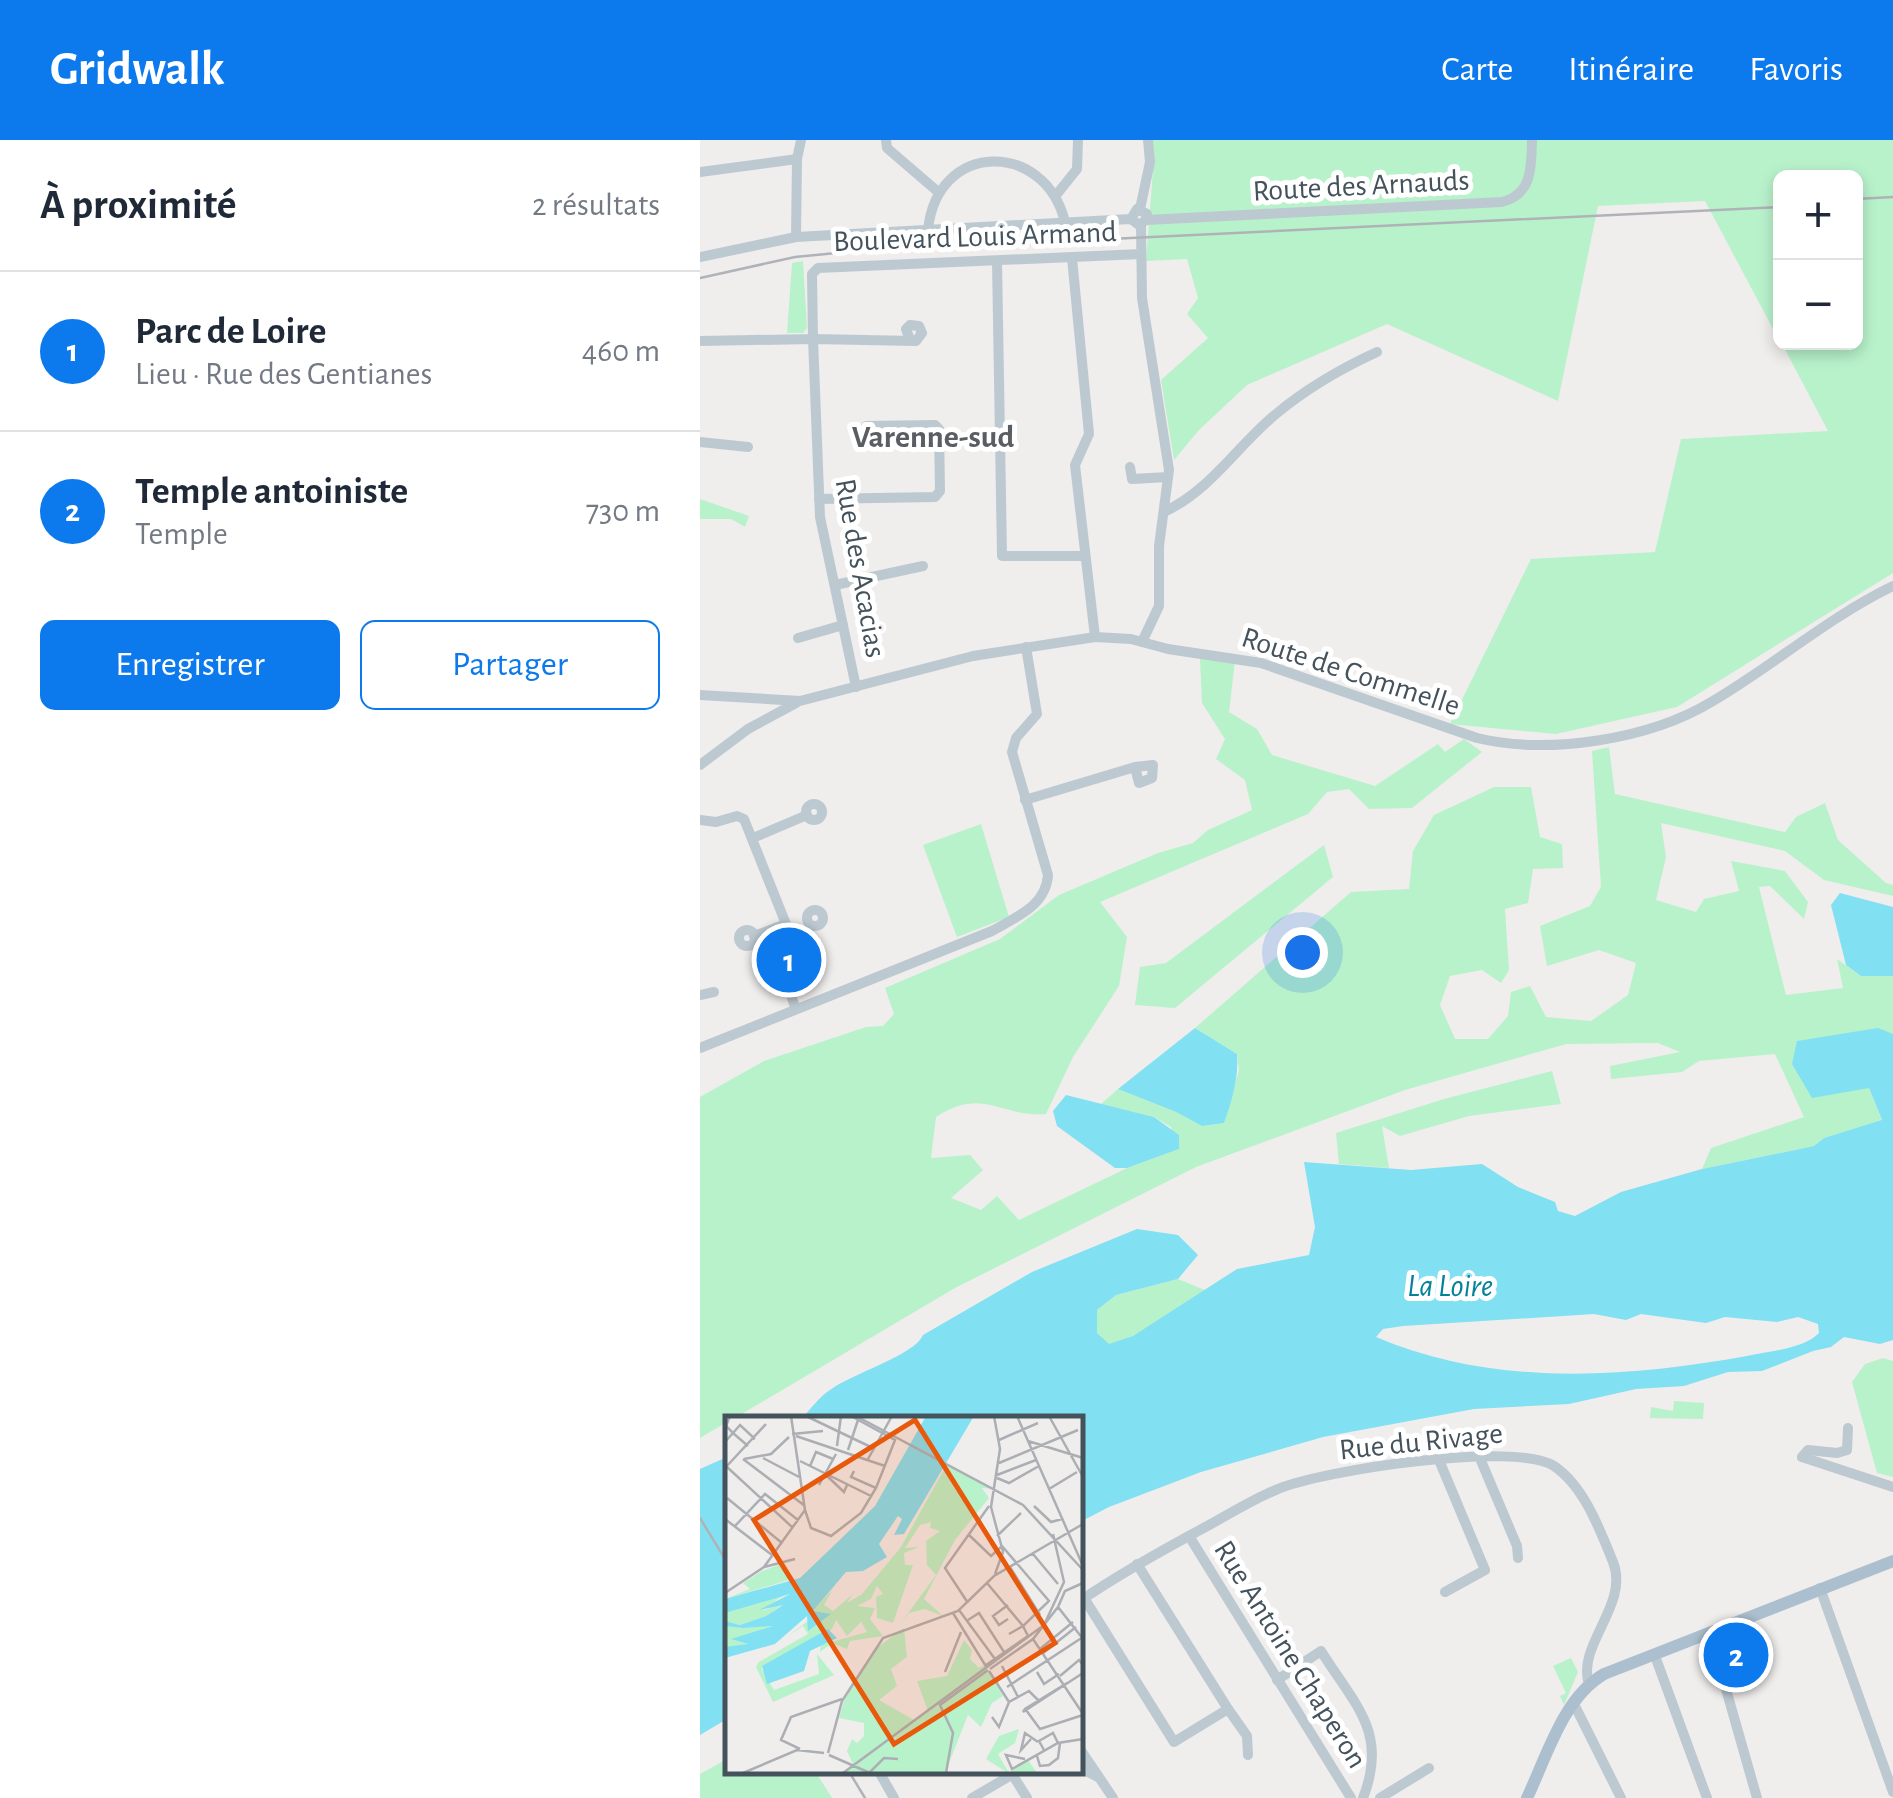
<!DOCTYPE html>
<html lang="fr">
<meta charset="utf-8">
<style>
:root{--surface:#fff;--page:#f6f6f7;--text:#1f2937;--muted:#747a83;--line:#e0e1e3;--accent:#0c79ec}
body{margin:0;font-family:"Alegreya Sans",sans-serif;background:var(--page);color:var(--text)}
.controls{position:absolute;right:30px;top:30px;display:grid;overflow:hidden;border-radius:15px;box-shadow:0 5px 15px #0003}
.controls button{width:90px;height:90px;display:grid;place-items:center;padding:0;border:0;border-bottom:2px solid var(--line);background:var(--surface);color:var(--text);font:50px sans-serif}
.you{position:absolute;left:602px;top:812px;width:35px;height:35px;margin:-25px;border:8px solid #fff;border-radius:50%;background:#1a73e8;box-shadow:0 0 0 15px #1a73e833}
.badge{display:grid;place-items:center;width:65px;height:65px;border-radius:50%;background:var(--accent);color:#fff;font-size:32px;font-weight:700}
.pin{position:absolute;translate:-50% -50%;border:5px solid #fff;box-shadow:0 2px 10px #0006}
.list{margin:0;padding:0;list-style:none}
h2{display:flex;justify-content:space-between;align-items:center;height:130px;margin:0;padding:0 40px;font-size:42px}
h2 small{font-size:32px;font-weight:400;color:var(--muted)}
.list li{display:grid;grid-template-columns:65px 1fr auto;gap:30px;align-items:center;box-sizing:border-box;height:160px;padding:0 40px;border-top:2px solid var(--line)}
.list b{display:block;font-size:38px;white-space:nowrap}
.list p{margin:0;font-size:32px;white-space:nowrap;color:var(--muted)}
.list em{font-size:32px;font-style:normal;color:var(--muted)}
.actions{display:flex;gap:20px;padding:30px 40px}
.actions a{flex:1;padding:22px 0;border:2px solid var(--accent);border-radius:15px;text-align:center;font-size:35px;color:var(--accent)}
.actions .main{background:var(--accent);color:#fff}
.map{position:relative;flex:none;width:1193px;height:1658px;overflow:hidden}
header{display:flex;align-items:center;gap:60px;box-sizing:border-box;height:140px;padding:0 50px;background:var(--accent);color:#fff}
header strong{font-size:48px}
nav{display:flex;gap:55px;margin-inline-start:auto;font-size:35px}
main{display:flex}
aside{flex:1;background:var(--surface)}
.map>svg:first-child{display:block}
.green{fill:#b8f2cb}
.water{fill:#81e0f2;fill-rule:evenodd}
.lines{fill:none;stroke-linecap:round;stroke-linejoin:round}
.minor{stroke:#bdc9d1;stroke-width:10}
.major{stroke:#abbfcf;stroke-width:12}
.rail{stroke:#afb3b8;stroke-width:2.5}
.labels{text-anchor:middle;stroke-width:10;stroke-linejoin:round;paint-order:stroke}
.street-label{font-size:30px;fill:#44525c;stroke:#fff}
.neighbourhood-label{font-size:32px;font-weight:bold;fill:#5a5e63;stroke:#fff}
.water-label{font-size:32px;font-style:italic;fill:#04829a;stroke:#fff}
.inset-road{fill:none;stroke:#abafb3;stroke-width:2.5}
.view{fill:#e8590c;fill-opacity:0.15;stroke:#e8590c;stroke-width:5}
.inset-edge{fill:none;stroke:#44525c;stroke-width:5}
</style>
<header>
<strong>Gridwalk</strong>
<nav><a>Carte</a><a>Itinéraire</a><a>Favoris</a></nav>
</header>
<main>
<aside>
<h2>À proximité<small>2 résultats</small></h2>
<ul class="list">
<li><span class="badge">1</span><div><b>Parc de Loire</b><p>Lieu · Rue des Gentianes</p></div><em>460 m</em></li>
<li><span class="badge">2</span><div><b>Temple antoiniste</b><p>Temple</p></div><em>730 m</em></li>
</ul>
<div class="actions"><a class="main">Enregistrer</a><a>Partager</a></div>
</aside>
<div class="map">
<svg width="1193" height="1658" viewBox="0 0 1193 1658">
<rect width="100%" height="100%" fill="#f0eded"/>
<g class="green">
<polygon points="452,0 1193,0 1193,433 977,567 856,594 750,584 831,419 955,412 981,299 1128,291 1081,202 1156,202 1156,38 1080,38 1080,202 1005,61 898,66 858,261 687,184 547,245 499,290 474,320 461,240 508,198 487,174 498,158 487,119 446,121 454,17"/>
<polygon points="103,121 107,188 103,193 87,193 92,123"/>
<polygon points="0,359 49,376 45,387 31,379 0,379"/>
<path d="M500,519L535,521L529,572L557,589L572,615L675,646L738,604L745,612L764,599L782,612L712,668L669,669L649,649L627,652L608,674L400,762L427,797L419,846L373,917L346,974C300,978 284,946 236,977L231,1018L270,1015L283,1030L251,1058L281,1070L297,1056L319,1080L427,1028L479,1009L471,987L454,977L401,964L418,949L476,972L502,986L524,983L539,930L537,914L495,888L651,752L709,749L713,711L734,675L794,647H831L840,697L862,704L863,728L833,729L828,763L805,769L809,830L801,843L782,830L750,836L740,865L755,899H788L808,876L811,852L830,846L846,877L891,881L928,855L936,823L899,810L847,826L840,786L890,766L901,747L892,611L909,607L915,654L1085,692L1096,677L1125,663L1138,700L1186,743L1193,745V756L1124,740L1085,711L961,683L966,717L956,760L996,772L1004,759L1039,751L1031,721L1085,731L1108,762L1104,779L1070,746L1059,747L1086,855L1143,848L1137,819L1161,836H1193V894L1178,889L1169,948L1182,981L1124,998L1114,1006L1002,1029L1011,1008L1104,977L1075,914L999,921L982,932L911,939L910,926L980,912L958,903L866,904L705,950L496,1027L255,1148L35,1278H28L27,1282L0,1298V957L64,921L166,887L183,886L194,874L185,848L300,799L359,755L458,713L493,703L508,690L552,670L545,640L516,619L525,599L502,563Z"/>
<polygon points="281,684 309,777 257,797 223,705"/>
<polygon points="624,705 633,737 475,868 435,865 440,827 466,823"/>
<polygon points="852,931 861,964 769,976 700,996 682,986 689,1028 639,1024 636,993 744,959"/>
<polygon points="478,1139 507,1151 433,1196 409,1205 397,1193 397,1170 416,1155"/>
<polygon points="1183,1218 1193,1221 1193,1337 1177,1333 1152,1242 1165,1224"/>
<polygon points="974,1261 1004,1263 1003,1279 950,1278 951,1267 973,1271"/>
<polygon points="871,1518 878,1532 864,1565 860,1556 866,1553 853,1526"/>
<polygon points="27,1619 28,1630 115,1631 132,1658 0,1658 0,1634"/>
</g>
<g class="water">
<polygon points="1140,753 1193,767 1193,836 1161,836 1146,825 1131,765"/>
<path d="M495,888L537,914C539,937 532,960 524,983L502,986L476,972L418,949Z"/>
<path d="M1178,888L1193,894V1200L1180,1204L1144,1197L1131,1207L1113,1211L1062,1231L1028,1232L984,1246L936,1249L869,1264L774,1269L623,1297L501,1332L409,1367L380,1382V1278H102C111,1269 119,1257 130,1250C151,1234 215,1215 223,1195L332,1132L437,1089L478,1095L498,1115L478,1139L416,1155L397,1170V1193L409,1204L433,1196L537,1129L609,1115L615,1087L604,1022L711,1030L782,1024L818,1047L855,1062L858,1071L875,1076L921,1052L1002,1029L1114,1006L1124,998L1182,980L1169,948L1112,958L1092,924L1097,901ZM894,1174L926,1180L941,1174L1006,1183L1025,1177L1077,1182L1098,1177L1118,1184L1119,1193C1104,1209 1068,1211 1047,1216C925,1238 792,1247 676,1197L683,1189L703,1186Z"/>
<polygon points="366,955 454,977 479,995 479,1009 427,1028 415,1028 357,986 353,971"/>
<polygon points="27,1317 27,1579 0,1595 0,1329"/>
</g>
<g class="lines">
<g class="minor">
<polyline points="186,0 187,8 237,51"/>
<polyline points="0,32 97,19"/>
<polyline points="357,54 377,29 378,0"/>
<polyline points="440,69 450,22 448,0"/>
<path d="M446,80L802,62C833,54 831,27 832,0"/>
<polyline points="441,84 442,158 469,330 459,406 459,466 442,502"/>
<path d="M228,90C237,0 345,0 365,82"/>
<polyline points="96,97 97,19 101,0"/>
<polyline points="0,117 96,97 431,79 439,85 446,80 447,74 437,69 431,79"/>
<polyline points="372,118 389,294 375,325 395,497"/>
<polyline points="297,121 302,416 385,416"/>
<polyline points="0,201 113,199 112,134 118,128 441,114"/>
<polyline points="0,302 48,307"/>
<polyline points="430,327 432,339 468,337"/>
<polyline points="119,359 235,357 240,351 239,289 235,285 166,286"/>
<path d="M464,372C511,350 537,306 576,274C607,248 640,229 677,212"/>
<polyline points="135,445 223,426"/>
<polyline points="98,498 143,485"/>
<polyline points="156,547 120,377 113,199 216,201 222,193 219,186 210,185 206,189 210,200"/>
<path d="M0,555L100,561L273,516L395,497L431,499L468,509L561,523L777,598C848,615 949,600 1013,561C1074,525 1129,477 1193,446"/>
<polyline points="0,625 48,589 96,563"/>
<polyline points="325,660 435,627 439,643 452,638 453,625 435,627"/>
<circle cx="114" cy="672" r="8"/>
<polyline points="0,680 16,682 37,676 44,679 86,784 83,831 95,867"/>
<polyline points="53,698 107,675"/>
<circle cx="115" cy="778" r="8"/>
<circle cx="47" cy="798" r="8"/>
<polyline points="54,796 86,784"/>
<polyline points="0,855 14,852"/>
<path d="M0,908L292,791C316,777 346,766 348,735L312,612L316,598L337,574L326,507"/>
<polyline points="779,1316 817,1406 818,1418"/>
<polyline points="1102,1317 1193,1347"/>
<polyline points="1102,1317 1108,1310 1137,1313 1147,1310 1148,1288"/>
<polyline points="739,1320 785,1430 745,1452"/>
<polyline points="489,1396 651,1658"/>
<polyline points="1120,1448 1193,1652"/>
<polyline points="384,1458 474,1602 528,1569 437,1424"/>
<path d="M380,1461C422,1432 466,1408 511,1384C533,1372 555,1358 578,1349C623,1330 816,1301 854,1326C884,1346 900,1390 913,1422C930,1465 876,1505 889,1544"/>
<polyline points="1010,1493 1057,1658"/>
<polyline points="955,1516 1007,1658"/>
<path d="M577,1540L621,1511C654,1564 689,1592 663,1658"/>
<polyline points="873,1562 921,1658"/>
<polyline points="528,1569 547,1596 548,1615"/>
<polyline points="380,1609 413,1658"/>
<polyline points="380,1628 398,1637"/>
<polyline points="178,1630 194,1658"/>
<polyline points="312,1634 327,1658"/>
<polyline points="272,1658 320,1630"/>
<polyline points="680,1658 729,1628"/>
</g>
<path class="major" d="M827,1658C847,1616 863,1558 904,1534L1193,1421"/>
<g class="rail">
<polyline points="1156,59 1193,57"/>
<polyline points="0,138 95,117 157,111 1080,67"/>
<polyline points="0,1378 28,1424"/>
<polyline points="148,1630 165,1658"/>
</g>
</g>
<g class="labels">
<g class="street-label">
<text transform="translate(661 45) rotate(-3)" y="10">Route des Arnauds</text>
<text transform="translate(275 96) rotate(-2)" y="10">Boulevard Louis Armand</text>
<text transform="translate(161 428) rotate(80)" y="10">Rue des Acacias</text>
<text transform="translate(651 531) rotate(18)" y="10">Route de Commelle</text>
<text transform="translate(721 1301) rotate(-6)" y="10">Rue du Rivage</text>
<text transform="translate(591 1514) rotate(58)" y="10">Rue Antoine Chaperon</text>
</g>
<g class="neighbourhood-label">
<text x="233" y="307">Varenne-sud</text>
</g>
<g class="water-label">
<text x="750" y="1156">La Loire</text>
</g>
</g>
<g transform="translate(25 1276)">
<rect width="358" height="358" fill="#f0eded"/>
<path d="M222,48L270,73L257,72L264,82L230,124L199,183L218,200L200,193L184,197L173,211L211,159L202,149L201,125L215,115L205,112L206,106L195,109L180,132L194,131L179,137L180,149H188L168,207L152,202L151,181L158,178L152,170L146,183L132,190L150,192L145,203L158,220L125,225L122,233L107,227L95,236L96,229L142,216L136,206L122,220L111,204L107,213L36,252L49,274L94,258L92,238L109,259L48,286L31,251L34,246L83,218L78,210L62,221L92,198L88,195L108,173L99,189L108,195L128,178L122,187L137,178L176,131ZM59,147L67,163L0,183L25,173L18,167L37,155ZM63,176L36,195L58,188L41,200L15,209L0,205V197ZM0,209L18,212L50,209L9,224L23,228L7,232L0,231ZM179,212L182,241L166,253L172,270L154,284L189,304L203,295L192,265L222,260L239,224L247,234L245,243L254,252L259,249L278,280L267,287L256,311L243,299L220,357H121L128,348L122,335L127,323L132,327L139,320V307L114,302L119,285L150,233ZM294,313L290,327L273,338L284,357L303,344L312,357H283L261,343L274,320Z" fill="#b8f2cb"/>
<path d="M201,0H249L179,118L169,119L177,103L173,100L154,128L162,141L138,155L121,156L88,195L106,198L83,215L82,200L50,228L0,242V231L23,228L6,223L48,210L18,212L1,210L0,205L15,209L41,200L58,189L34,194L65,178L0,197V183L75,162L150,90ZM103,213L112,222L85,235L79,255L42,268L37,250Z" fill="#81e0f2"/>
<path class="inset-road" d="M5,0L1,10L8,17L15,9L30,23M81,0L150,33M131,0L298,89L358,154M269,0L275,33L266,91L278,136L270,158M292,0L358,150M324,0L358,61M67,18L98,15M71,20L160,50M274,24L313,7M303,25L358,42M0,26L8,17L23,30M112,30L116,0M123,34L133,4M38,42L76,62M18,43L80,90M19,43L46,38L64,21M143,43L167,0M75,45L146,80M274,47L353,14M85,50L91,36L108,43M2,51L67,111M0,52L41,8M129,55L126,61L151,72M101,59L119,76L122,69M272,59L311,44M272,62L284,67L314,50M94,69L111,38M324,73L352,56M2,82L57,127M309,90L326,106L337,103M80,94L86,112L106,120L136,97L151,72L170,24L126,0M0,103L47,139M10,110L40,78L73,104M244,119L266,140L276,131M272,120L296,97M308,138L333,168M39,151L70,143M285,151L315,199M262,167L298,210L284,218M358,167L340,175L333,191L358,223M0,177L39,151L80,94L66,0M243,187L220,152L264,90M234,194L270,243M228,197L262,252M283,203L274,209L268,200L283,189M243,204L254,197L279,236M308,223L358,298M315,233L348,206M317,238L351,211M261,249L303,220L298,210L324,185L277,130M277,250L293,281M265,253L308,223L333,191M264,255L284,286M220,256L236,216M312,256L319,268L334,258M335,260L354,244L358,249M342,267L300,293L298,296L358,257M282,271L358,221M284,286L304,275L314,285M301,294L315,313L358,299M267,301L274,311L284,286M306,323L296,334L300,317L313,326M75,333L56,324L66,301L117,283M319,334L314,325L328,317L333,327M103,337L117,285L158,222L233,195L269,160L358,108M104,339L145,357M312,340L315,350L324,349L333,342L335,327M300,343L281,339L287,353L333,327L358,323M18,357L72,334L99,337M118,357L319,209L339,166L328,118M144,357L159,342L173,343M221,357L228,317L215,289L263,254"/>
<path class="view" d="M190,4L330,227L169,328L29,104Z"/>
<rect width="358" height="358" class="inset-edge"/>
</g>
</svg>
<div class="controls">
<button>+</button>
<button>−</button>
</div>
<div class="you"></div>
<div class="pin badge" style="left:89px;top:820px">1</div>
<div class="pin badge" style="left:1036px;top:1515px">2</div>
</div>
</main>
